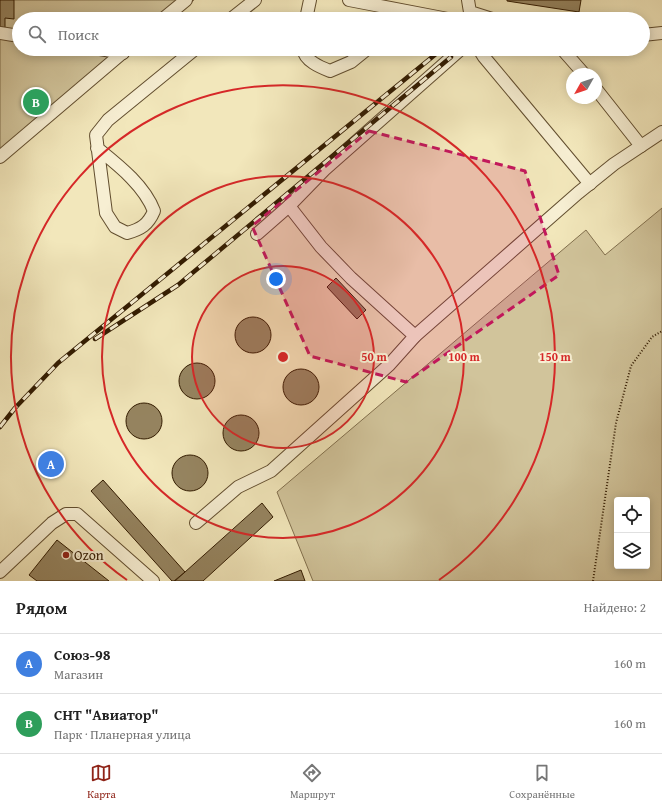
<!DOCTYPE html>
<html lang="ru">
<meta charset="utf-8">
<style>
:root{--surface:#fff;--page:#f2f2f2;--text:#222;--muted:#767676;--line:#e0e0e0;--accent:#8f2418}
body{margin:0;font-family:"Gentium Book Plus",serif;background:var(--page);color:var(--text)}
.controls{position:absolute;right:12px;bottom:12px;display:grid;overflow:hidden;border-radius:4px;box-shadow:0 2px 10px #0003}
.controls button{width:36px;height:36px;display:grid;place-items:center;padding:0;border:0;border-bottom:1px solid var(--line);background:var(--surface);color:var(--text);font:20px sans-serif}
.compass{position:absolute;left:566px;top:68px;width:36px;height:36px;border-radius:50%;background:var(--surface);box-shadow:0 2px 10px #0003;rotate:230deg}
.you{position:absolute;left:276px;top:279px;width:14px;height:14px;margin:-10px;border:3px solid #fff;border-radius:50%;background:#1a73e8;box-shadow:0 0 0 6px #1a73e833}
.badge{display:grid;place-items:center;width:26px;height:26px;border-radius:50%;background:var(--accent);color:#fff;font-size:13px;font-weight:700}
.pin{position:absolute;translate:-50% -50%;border:2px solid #fff;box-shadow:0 1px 4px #0006}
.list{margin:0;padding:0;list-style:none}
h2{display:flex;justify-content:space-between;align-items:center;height:52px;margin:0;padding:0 16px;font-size:17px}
h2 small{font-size:13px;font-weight:400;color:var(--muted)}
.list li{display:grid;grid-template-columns:26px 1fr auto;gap:12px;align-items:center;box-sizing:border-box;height:60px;padding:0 16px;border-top:1px solid var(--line)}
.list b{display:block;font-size:15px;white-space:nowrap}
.list p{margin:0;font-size:13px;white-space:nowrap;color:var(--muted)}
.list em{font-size:13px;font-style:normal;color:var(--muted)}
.icon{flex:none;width:22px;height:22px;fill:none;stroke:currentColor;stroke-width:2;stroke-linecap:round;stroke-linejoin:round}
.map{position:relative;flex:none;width:662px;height:581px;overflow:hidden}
.search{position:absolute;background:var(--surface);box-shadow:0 2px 10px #0003;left:12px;right:12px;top:12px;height:44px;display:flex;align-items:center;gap:10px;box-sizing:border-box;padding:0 14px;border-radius:22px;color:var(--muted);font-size:15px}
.sheet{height:172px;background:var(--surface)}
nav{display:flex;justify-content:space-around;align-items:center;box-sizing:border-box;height:56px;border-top:1px solid var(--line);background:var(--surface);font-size:11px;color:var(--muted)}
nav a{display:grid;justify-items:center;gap:2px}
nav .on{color:var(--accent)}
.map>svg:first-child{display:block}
.green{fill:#d1c49b;stroke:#82704e;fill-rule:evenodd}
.building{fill:#968561;stroke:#321b00}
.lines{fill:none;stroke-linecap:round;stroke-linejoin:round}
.minor-casing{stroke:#624e2f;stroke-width:14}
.path{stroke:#321b00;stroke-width:2;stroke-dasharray:1 2;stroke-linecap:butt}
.minor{stroke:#f7efd3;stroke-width:12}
.rail-casing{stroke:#321b00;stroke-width:4.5}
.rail{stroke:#f7efd3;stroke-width:3;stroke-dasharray:9;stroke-linecap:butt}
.marked{fill:#c2185b;fill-opacity:0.2;stroke:#c2185b;stroke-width:3;stroke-dasharray:8 5;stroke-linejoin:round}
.ring{fill:none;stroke:#d62828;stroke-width:2}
.poi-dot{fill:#8f2418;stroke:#f7efd3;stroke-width:1.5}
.labels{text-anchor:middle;stroke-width:4;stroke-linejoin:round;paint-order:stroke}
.poi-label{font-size:14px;fill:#321b00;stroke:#f7efd3;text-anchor:start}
.centre{fill:#d62828;stroke:#f7efd3;stroke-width:2}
.ring-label{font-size:12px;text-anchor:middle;font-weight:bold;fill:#d62828;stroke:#f7efd3;stroke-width:4;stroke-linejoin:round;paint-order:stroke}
</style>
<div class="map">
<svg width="662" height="581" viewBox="0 0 662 581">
<rect width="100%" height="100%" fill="#f2e7bb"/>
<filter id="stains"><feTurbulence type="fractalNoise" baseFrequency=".005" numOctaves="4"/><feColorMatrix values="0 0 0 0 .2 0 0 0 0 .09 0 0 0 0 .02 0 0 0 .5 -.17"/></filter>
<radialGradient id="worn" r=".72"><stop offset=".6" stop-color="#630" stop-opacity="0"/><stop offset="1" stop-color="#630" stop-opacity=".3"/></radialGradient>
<g class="green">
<polygon points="0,0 194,0 171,19 19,19 19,49 136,49 0,163"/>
<path d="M662,208V581H313L277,492L586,230L605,255ZM617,500H647V566H617Z"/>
</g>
<g class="building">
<polygon points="0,0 14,0 14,19 5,18 5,30 0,30"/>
<polygon points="507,0 581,0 579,12 507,1"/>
<polygon points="336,278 366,310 357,319 327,287"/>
<circle cx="253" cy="335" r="18"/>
<circle cx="197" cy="381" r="18"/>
<circle cx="301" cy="387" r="18"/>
<circle cx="144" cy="421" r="18"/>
<circle cx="241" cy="433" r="18"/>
<circle cx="190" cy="473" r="18"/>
<polygon points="103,480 185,572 174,581 172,581 91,491"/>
<polygon points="262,503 273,517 203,581 175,581"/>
<polygon points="57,540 109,581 37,581 29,575"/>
<polygon points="301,570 305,581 274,581"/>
</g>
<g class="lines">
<defs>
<g id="minor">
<polyline points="349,0 448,19"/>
<polyline points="468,0 470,12 492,19"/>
<polyline points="163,19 186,0"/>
<polyline points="231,19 255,0"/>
<polyline points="306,19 310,0"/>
<polyline points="0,33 19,36"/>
<polyline points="643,35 662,33"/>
<polyline points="100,49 123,53"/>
<path d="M303,49C305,61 320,67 330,71L351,62L367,49"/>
<polyline points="479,49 484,57 590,184"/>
<polyline points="562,49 584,74"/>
<polyline points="596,89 641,146"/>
<path d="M97,148C118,165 144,185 154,211C148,225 141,229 127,233L115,227L106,213L96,135L108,120L195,49"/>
<polyline points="0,157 127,49"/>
<polyline points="289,206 321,247 351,278 415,336"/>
<polyline points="257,234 289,206 324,170 461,49"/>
<polyline points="196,523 238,487 271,471 389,365 415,336 578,193 614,164 662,132"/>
<polyline points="0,572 52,523 66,514 77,514 153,581"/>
</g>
</defs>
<use href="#minor" class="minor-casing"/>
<polyline class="path" points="593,581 616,423 631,366 652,337 662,331"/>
<use href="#minor" class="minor"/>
<defs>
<g id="rail">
<polyline points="95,339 178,285 451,57"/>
<polyline points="0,427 15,408 58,363 442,49"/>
</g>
</defs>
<use href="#rail" class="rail-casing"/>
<use href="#rail" class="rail"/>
</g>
<path class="marked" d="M369,131L525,171L559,275L406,382L310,356L252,226Z"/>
<circle cx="283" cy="357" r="91" fill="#d62828" fill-opacity=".12"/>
<g class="ring">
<circle cx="283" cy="357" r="91"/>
<circle cx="283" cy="357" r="181"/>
<path d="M127 580A272 272 0 1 1 439 580"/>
</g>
<circle class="poi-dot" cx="66" cy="555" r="4"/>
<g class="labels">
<g class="poi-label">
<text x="74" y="560">Ozon</text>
</g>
</g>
<circle cx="283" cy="357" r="6" class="centre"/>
<g class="ring-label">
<text x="374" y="361">50 m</text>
<text x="464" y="361">100 m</text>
<text x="555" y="361">150 m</text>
</g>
<rect width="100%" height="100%" filter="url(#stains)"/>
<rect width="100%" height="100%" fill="url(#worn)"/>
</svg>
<div class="controls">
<button><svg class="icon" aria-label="locate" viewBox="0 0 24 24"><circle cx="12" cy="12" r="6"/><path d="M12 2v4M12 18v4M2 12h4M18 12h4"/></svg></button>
<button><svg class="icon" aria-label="layers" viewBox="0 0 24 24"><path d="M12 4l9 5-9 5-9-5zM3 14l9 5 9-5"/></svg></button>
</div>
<svg class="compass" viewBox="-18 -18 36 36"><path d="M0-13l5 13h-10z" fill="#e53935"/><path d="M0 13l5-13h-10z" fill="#767676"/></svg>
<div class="you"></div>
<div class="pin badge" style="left:51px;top:464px;background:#3f7fe0">A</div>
<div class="pin badge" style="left:36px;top:102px;background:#2e9e5b">B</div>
<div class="search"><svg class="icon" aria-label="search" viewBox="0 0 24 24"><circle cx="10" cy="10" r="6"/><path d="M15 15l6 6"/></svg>Поиск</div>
</div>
<section class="sheet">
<h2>Рядом<small>Найдено: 2</small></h2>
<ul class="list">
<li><span class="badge" style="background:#3f7fe0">A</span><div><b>Союз-98</b><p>Магазин</p></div><em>160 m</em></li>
<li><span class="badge" style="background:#2e9e5b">B</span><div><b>СНТ &quot;Авиатор&quot;</b><p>Парк · Планерная улица</p></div><em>160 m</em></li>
</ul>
</section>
<nav>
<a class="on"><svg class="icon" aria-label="map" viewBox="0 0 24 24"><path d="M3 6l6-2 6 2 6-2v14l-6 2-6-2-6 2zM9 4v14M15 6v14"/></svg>Карта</a>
<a><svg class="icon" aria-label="directions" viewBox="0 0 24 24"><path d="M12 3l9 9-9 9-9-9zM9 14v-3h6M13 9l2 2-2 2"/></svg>Маршрут</a>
<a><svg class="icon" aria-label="saved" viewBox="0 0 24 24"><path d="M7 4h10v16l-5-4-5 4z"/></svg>Сохранённые</a>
</nav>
